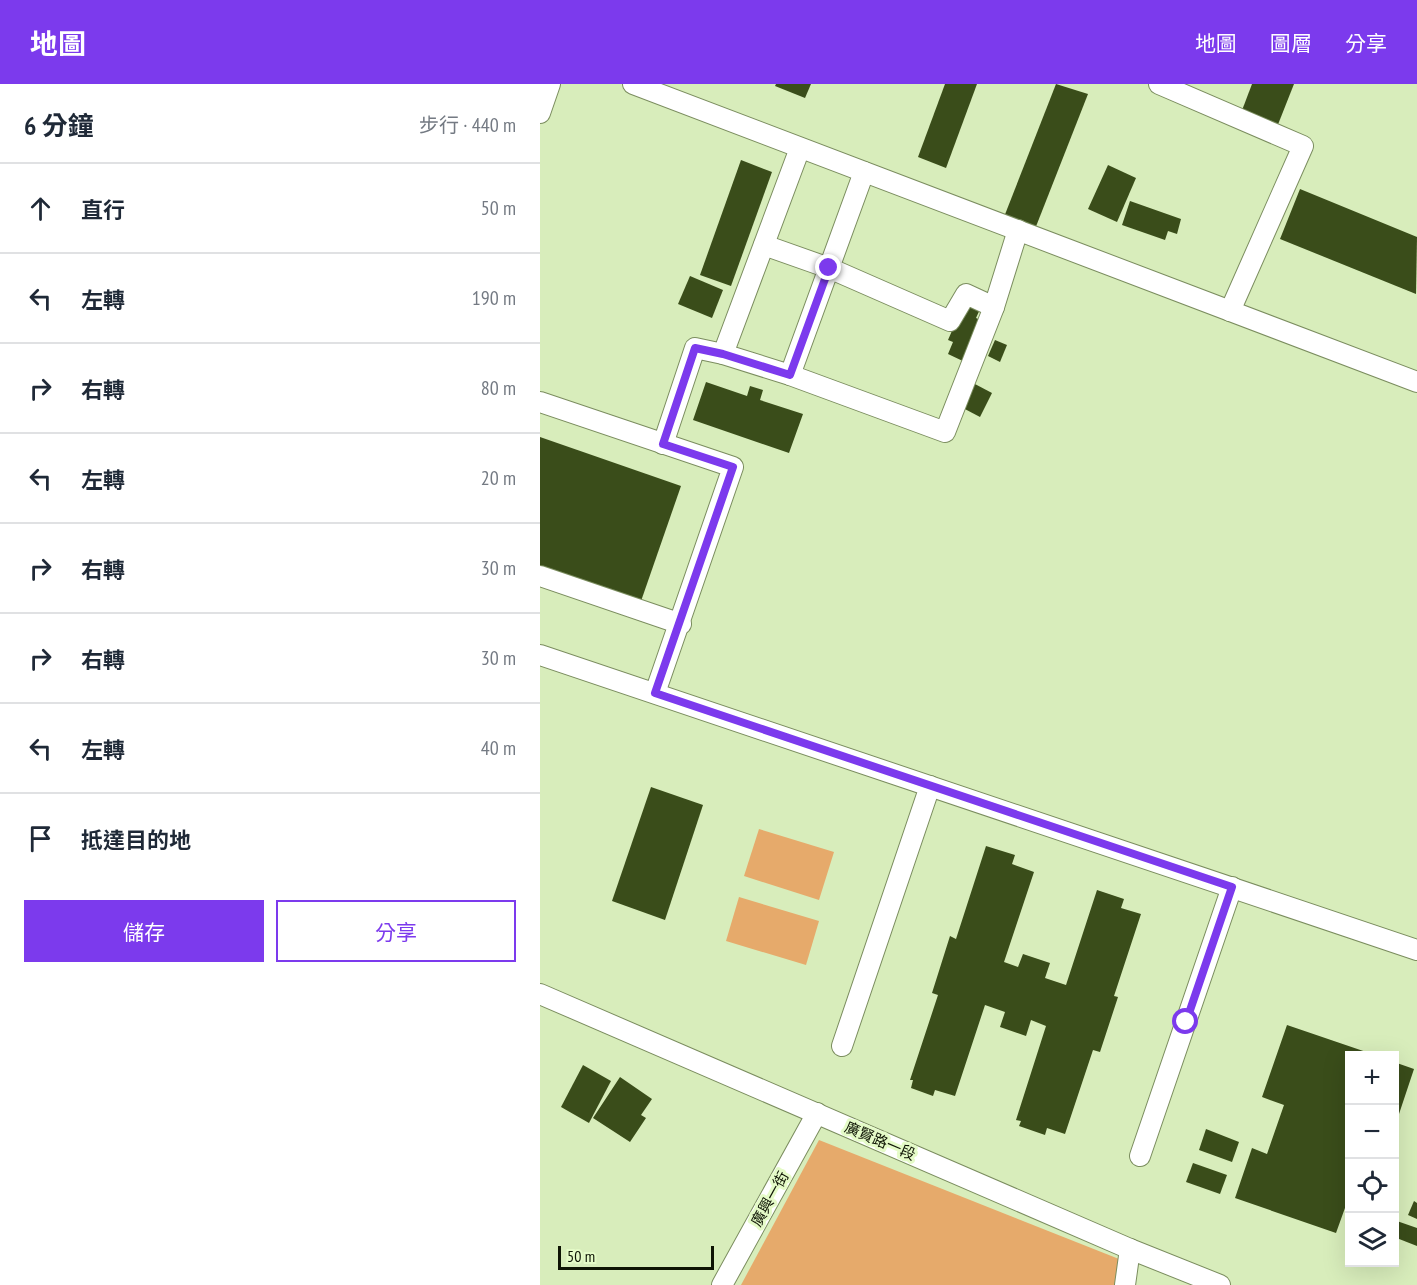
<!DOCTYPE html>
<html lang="zh-TW">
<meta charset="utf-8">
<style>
:root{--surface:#fff;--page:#f2f2f3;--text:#1f2937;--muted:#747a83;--line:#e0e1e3;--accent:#7c3aed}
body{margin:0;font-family:"PT Sans Narrow","Noto Sans TC",sans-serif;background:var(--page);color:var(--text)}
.controls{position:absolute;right:18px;bottom:18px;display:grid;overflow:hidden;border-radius:0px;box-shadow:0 6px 24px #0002}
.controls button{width:54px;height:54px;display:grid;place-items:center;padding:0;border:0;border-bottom:2px solid var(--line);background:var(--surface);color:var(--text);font:30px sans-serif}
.scale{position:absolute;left:18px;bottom:15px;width:156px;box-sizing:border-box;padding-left:6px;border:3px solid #0e1404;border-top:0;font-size:16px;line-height:21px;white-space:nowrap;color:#0e1404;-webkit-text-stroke:4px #e5fbc8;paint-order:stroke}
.stop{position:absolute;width:18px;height:18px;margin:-14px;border:4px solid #7c3aed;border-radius:50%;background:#fff}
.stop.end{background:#7c3aed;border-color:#fff;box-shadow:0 2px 6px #0008}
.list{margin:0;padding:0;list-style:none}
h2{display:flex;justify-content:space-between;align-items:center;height:78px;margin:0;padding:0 24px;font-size:26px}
h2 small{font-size:20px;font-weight:400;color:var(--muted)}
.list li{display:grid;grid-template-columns:39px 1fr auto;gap:18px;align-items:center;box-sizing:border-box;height:90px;padding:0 24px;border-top:2px solid var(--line)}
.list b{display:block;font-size:22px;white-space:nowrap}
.list em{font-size:20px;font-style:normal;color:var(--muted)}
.actions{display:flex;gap:12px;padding:18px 24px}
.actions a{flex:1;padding:14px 0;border:2px solid var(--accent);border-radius:0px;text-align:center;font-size:21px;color:var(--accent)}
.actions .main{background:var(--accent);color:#fff}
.icon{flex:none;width:33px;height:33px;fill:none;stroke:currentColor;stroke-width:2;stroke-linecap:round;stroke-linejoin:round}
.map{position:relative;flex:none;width:877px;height:1201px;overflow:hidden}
header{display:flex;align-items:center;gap:36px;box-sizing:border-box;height:84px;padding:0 30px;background:var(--accent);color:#fff}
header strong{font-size:28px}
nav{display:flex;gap:33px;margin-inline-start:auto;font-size:21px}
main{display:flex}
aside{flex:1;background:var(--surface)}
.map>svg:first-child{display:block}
.green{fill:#e6aa6b}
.building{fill:#3a4d1a}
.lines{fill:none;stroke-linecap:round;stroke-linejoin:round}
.minor-casing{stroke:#7b8d5f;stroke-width:22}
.minor{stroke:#fff;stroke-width:20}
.route{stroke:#7c3aed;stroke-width:8}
.labels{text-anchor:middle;stroke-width:6;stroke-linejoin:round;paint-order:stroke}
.street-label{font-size:15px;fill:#0e1404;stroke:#e5fbc8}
</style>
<header>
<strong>地圖</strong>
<nav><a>地圖</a><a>圖層</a><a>分享</a></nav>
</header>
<main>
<aside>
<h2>6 分鐘<small>步行 · 440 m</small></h2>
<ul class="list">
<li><svg class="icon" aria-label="ahead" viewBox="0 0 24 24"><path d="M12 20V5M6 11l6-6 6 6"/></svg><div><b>直行</b></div><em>50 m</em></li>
<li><svg class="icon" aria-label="left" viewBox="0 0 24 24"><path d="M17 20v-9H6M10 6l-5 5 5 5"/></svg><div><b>左轉</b></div><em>190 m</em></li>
<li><svg class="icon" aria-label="right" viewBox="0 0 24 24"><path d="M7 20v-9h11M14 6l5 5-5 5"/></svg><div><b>右轉</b></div><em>80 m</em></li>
<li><svg class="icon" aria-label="left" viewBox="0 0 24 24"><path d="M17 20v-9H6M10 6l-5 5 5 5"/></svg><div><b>左轉</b></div><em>20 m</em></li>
<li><svg class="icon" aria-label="right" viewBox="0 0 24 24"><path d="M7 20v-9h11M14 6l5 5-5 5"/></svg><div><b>右轉</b></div><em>30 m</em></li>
<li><svg class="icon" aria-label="right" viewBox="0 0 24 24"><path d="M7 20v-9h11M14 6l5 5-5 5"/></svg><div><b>右轉</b></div><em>30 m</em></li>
<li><svg class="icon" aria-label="left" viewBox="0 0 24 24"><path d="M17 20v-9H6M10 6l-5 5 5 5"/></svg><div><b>左轉</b></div><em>40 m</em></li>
<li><svg class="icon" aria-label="arrive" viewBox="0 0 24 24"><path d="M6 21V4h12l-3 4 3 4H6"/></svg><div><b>抵達目的地</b></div></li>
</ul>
<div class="actions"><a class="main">儲存</a><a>分享</a></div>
</aside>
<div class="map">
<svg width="877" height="1201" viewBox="0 0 877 1201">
<rect width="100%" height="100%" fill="#d8edbb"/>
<g class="green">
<polygon points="219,745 294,768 279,816 204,792"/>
<polygon points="199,813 279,837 266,881 186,857"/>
<polygon points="279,1056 579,1175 577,1201 201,1201"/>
</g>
<g class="building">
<polygon points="236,0 271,0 265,14 235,2"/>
<polygon points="405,0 437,0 406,84 378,73"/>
<polygon points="516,0 548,10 495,145 464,133"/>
<polygon points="712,0 754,0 737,43 701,29"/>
<polygon points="201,76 232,88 191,202 160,191"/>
<polygon points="568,81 596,94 577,138 548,125"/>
<polygon points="760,105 877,153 876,210 740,155"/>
<polygon points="590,117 641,135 637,150 628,147 625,156 582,141"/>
<polygon points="150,192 183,206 172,234 138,220"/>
<polygon points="431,216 442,221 436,234 445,238 427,279 408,270 413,258 408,256 421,226"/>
<polygon points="455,256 467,261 460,278 448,272"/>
<polygon points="166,298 207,312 210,302 223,306 220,316 263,330 249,369 153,336"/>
<polygon points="433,299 452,309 440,333 421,323"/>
<polygon points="0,353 141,402 100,520 0,485"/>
<polygon points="111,703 163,721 125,836 72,817"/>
<polygon points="446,762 475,771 472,780 494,788 464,878 478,883 483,870 510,879 505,894 526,901 557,806 584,815 581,824 601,830 574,912 578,913 560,968 553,966 525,1050 507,1044 505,1051 479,1042 481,1037 476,1036 506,942 491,936 486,952 460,943 465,928 445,921 415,1012 395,1006 393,1012 371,1004 373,996 370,996 398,911 392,909 410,852 416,855"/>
<polygon points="747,941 835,971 810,972 810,1110 796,1149 695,1114 712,1064 727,1070 744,1021 722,1013"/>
<polygon points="854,978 874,985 855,1042 854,1042"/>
<polygon points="43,981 71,997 49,1039 21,1023"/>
<polygon points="80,993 112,1015 101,1031 106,1034 90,1058 53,1034"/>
<polygon points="666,1045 699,1058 692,1078 659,1066"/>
<polygon points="653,1079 687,1091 680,1110 646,1098"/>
<polygon points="874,1117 877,1119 877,1135 868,1131"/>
<polygon points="854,1136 877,1144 877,1162 854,1153"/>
</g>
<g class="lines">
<defs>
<g id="minor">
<polyline points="93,0 877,298"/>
<polyline points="619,0 763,62 690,227"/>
<polyline points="0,29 10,0"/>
<polyline points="324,88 250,291 405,348 454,223 478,146"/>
<polyline points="224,161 289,184 410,237 426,210 454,223"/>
<polyline points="183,270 250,291"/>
<polyline points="0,318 193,383 115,609"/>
<polyline points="123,360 155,264 183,270 260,64"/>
<polyline points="0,492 141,540"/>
<polyline points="0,571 877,866"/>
<polyline points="0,910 590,1165 680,1201"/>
<polyline points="302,962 390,702"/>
<polyline points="600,1072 692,803"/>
<polyline points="182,1201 277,1029"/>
<polyline points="585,1201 590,1165"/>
</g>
</defs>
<use href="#minor" class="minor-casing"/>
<use href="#minor" class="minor"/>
</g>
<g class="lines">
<polyline class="route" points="289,184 250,291 183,270 155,264 123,360 193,383 115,609 692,803 646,938"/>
</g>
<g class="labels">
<g class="street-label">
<text transform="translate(340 1057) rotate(23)" y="5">廣賢路一段</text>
<text transform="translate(230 1115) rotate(-61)" y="5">廣興一街</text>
</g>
</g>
</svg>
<div class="controls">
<button>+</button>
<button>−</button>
<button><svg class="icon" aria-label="locate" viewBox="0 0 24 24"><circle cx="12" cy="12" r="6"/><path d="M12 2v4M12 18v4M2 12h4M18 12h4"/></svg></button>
<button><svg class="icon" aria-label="layers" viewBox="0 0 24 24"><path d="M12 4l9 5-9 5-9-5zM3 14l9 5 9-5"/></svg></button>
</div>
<div class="scale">50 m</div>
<div class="stop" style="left:646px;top:938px"></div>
<div class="stop end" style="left:289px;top:184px"></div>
</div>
</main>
